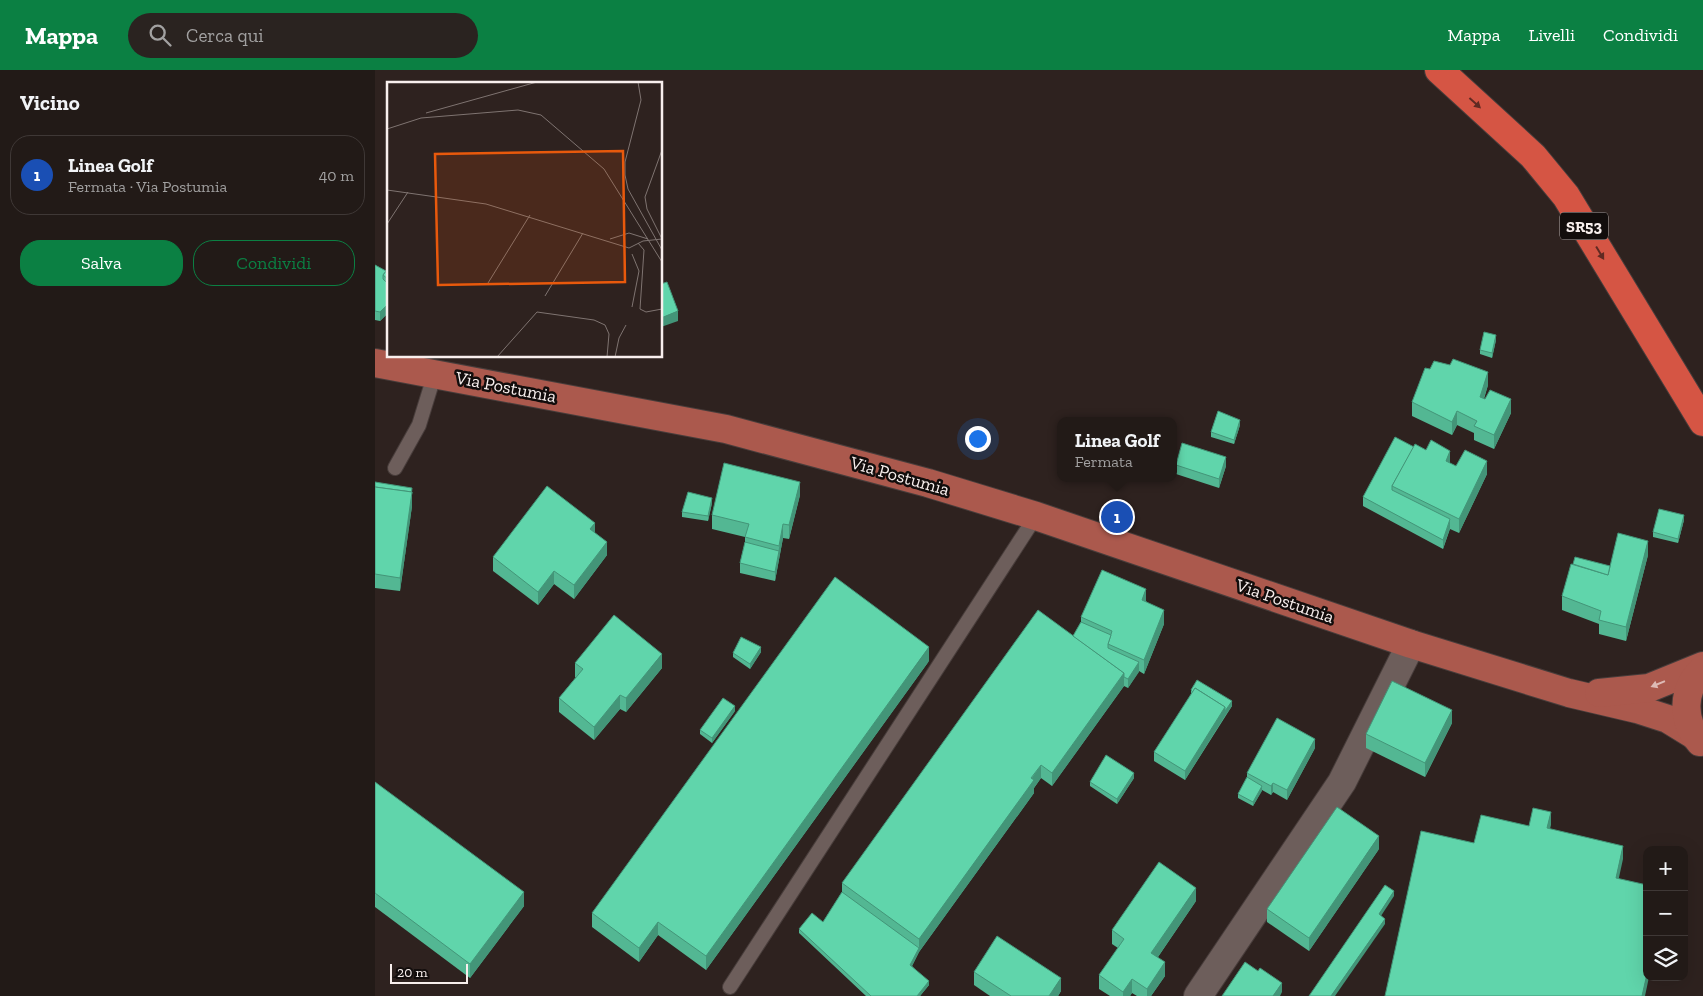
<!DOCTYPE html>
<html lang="it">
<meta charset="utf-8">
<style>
:root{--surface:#221a17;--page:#2a2320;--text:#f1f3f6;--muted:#a2a1a1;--line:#3f3836;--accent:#0b8043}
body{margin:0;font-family:"Zilla Slab",serif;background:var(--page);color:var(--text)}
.controls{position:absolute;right:15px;bottom:15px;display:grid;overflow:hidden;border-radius:10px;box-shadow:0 5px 20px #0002}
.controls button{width:45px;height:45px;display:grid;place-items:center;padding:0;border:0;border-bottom:1px solid var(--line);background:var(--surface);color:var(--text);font:25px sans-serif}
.scale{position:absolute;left:15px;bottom:12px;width:78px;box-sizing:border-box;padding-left:5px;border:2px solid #f8efed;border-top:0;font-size:14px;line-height:18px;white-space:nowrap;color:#f8efed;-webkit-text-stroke:4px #120d0c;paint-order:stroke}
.you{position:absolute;left:602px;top:368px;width:18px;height:18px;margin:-12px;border:4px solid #fff;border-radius:50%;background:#1a73e8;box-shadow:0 0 0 8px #1a73e833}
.badge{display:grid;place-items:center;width:32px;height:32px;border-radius:50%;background:var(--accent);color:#fff;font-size:16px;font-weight:700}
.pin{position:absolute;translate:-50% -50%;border:2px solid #fff;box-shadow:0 1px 5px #0006}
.popup{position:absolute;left:682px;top:347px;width:120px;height:65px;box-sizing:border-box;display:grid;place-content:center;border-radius:10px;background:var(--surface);filter:drop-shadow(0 1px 4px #0005);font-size:16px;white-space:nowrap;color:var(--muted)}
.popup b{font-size:19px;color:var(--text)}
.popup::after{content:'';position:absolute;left:50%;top:100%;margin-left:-10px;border:10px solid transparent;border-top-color:var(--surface)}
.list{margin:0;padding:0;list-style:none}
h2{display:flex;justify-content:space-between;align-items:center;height:65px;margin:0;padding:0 20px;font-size:21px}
h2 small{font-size:16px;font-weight:400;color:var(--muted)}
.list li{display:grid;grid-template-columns:32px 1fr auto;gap:15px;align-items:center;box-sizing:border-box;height:80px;margin:0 10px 10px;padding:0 10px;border:1px solid var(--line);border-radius:20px}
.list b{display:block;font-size:19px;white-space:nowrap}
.list p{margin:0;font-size:16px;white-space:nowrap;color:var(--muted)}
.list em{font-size:16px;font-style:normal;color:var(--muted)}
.actions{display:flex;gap:10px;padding:15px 20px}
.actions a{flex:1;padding:11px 0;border:1px solid var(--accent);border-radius:20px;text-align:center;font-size:18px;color:var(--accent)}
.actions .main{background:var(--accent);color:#fff}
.icon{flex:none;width:28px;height:28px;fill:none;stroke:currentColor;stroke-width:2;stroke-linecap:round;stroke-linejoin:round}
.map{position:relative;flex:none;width:1328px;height:926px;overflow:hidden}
header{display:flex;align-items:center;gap:30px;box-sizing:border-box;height:70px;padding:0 25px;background:var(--accent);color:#fff}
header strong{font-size:24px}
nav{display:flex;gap:28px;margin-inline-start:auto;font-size:18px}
.search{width:350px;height:45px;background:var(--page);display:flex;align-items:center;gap:12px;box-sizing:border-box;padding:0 18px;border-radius:28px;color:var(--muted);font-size:19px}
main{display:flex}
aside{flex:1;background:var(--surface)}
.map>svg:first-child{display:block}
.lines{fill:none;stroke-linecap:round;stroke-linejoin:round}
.lane-casing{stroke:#483d3b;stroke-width:16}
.street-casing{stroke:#483d3b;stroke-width:30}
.primary-casing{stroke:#483d3b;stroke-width:30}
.highway-casing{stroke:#483d3b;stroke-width:30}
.lane{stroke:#6d5e5b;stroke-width:14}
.street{stroke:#6d5e5b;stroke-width:28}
.primary{stroke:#ab594d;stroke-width:28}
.highway{stroke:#d55544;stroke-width:28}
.wall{fill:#53b793}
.shaded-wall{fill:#439578}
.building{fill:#60d5ab;stroke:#439578}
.oneway{fill:#602a22}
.oneway2{fill:#ddbab5}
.labels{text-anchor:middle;stroke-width:5;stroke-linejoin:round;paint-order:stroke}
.shield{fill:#120d0c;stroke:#b3abaa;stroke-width:1}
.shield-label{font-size:16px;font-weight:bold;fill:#f8efed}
.street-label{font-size:18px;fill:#f8efed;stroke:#120d0c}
.inset-road{fill:none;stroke:#7f7471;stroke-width:1}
.view{fill:#e8590c;fill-opacity:0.15;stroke:#e8590c;stroke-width:2.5}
.inset-edge{fill:none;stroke:#f8efed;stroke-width:2.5}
</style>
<header>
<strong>Mappa</strong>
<div class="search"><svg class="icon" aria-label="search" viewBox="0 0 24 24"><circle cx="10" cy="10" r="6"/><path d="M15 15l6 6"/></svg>Cerca qui</div>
<nav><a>Mappa</a><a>Livelli</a><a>Condividi</a></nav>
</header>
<main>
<aside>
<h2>Vicino<small></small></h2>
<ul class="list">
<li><span class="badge" style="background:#1a4fb4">1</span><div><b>Linea Golf</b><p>Fermata · Via Postumia</p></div><em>40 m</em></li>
</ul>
<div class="actions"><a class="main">Salva</a><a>Condividi</a></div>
</aside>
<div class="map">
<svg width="1328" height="926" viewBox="0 0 1328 926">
<rect width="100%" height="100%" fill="#2e221f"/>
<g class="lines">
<defs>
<g id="lane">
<polyline points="20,398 44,355 60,303"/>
<polyline points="355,917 661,446"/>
</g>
<polyline id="street" points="823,926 967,712 1036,574"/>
<g id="primary">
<polyline points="0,293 351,359 553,413 661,446 1036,574 1194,623 1262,639 1293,649 1319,665"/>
<polyline points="1224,623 1274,618 1328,596"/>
<path d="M1325,672C1306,650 1307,619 1328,599"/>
</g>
<polyline id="highway" points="1064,0 1158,86 1191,126 1328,352"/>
</defs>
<use href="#lane" class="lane-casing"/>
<use href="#street" class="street-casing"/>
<use href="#primary" class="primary-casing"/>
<use href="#highway" class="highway-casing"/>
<use href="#lane" class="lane"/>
<use href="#street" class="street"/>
<use href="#primary" class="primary"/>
<use href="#highway" class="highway"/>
</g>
<g class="wall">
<polygon points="0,195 11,201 14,198 14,242 5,251 0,250"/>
<polygon points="1121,270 1117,288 1105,284 1105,280"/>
<polygon points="1113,315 1109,329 1136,343 1119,379 1099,370 1099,363 1082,355 1077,365 1037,346 1037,332"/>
<polygon points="865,355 859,374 836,367 836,362"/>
<polygon points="1039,377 1081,396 1112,404 1084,463 1075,459 1068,479 988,436 988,427"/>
<polygon points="801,395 851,396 844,418 801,404"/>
<polygon points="0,412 37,423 37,436 25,521 0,518"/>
<polygon points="425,425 414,469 408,468 400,511 365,503 365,493 370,472 370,467 337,459 337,445"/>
<polygon points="337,433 333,451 307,447 307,442"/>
<polygon points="1309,450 1303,473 1278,467 1278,462"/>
<polygon points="220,463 232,485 199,529 179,514 163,535 118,501 118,487"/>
<polygon points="1273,485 1251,571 1224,564 1224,554 1187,540 1187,526 1198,494 1235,496"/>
<polygon points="771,531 789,554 769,604 764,601 753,618 749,616 677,716 666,708 659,718 659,723 544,882 537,896 554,915 545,926 491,926 424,863 424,859 448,852 467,822 467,813 698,566 706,552 706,547"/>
<polygon points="386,582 375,599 358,587 358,583"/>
<polygon points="554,591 331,900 283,865 264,892 217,857 217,843"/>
<polygon points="200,593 287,598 251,642 245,639 219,670 184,642 184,628 201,607 200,607"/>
<polygon points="816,620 857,636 810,710 779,691 779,682 816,625"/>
<polygon points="360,641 337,673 325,664 325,660"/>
<polygon points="1077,653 1050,707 991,678 991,664"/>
<polygon points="940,678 912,730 898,722 896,725 887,720 878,736 863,728 863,724 872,708 872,703"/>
<polygon points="759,708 742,734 715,716 715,712"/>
<polygon points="0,712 149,836 95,908 0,837"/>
<polygon points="1004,779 934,881 892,852 892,839"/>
<polygon points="821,831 783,887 790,906 776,926 762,926 757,923 755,926 735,926 724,919 724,905 743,878 737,874 737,860"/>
<polygon points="599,902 686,921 683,926 615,926 599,915"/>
</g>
<g class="shaded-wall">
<polygon points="14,233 14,242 5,251 5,242"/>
<polygon points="303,241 303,251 286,257 286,248"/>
<polygon points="1121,265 1121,270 1117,288 1117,283"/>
<polygon points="1113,302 1113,315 1105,340 1105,327"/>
<polygon points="1136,329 1136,343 1119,379 1119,365"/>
<polygon points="1082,341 1082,355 1077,365 1077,352"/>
<polygon points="865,350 865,355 859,374 859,370"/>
<polygon points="1075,381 1075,394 1071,391"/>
<polygon points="851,387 851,396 844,418 844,409"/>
<polygon points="1112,391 1112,404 1084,463 1084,449"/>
<polygon points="425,412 425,425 414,469 414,455"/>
<polygon points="37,418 37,436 25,521 25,508"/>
<polygon points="337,428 337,433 333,451 333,446"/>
<polygon points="1309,445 1309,450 1303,473 1303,469"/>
<polygon points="1075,449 1075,458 1068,479 1068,470"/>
<polygon points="220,453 220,466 215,459"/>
<polygon points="408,454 408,468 400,511 400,502"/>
<polygon points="1273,471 1273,485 1251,571 1251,557"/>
<polygon points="232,472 232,485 199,529 199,515"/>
<polygon points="179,501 179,514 163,535 163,522"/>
<polygon points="771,519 771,533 767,530"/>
<polygon points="789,540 789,554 769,604 769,590"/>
<polygon points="386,577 386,582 375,599 375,594"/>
<polygon points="554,577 554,591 331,900 331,886"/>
<polygon points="287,584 287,598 251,642 251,628"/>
<polygon points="764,592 764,602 753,618 753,609"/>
<polygon points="749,603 749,616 677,716 677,703"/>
<polygon points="245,625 245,639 219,670 219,657"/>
<polygon points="857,631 857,636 850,646 850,641"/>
<polygon points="360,636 360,641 337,673 337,668"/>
<polygon points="850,637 850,646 810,710 810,701"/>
<polygon points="1077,640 1077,653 1050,707 1050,693"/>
<polygon points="940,669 940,678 912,730 912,720"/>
<polygon points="666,695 666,708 659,718 659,723 544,882 535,900 535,895 544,878 544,869"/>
<polygon points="759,703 759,708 742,734 742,729"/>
<polygon points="898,713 898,722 896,725 896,716"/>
<polygon points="887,716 887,721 878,736 878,732"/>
<polygon points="1176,742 1176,755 1172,771 1172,758"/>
<polygon points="1004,766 1004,779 934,881 934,868"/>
<polygon points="1248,776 1248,789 1241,821 1241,808"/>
<polygon points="821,818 821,831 776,897 776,883"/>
<polygon points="1019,821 1019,826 1004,849 1004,844"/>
<polygon points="149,822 149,836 95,908 95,894"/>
<polygon points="1010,849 1010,854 960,926 956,926"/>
<polygon points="283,852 283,865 264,892 264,878"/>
<polygon points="790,892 790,906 776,926 772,926 772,919"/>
<polygon points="1272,904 1272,907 1274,907 1270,926 1267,926"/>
<polygon points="686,908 686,921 683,926 674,926"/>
<polygon points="757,909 757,923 755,926 748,926 748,922"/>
<polygon points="554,911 554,915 545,926 542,926"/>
<polygon points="907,913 907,922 905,926 898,926"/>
</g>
<g class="building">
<polygon points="0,195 11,201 8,205 8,209 14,215 14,233 5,242 0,241"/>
<polygon points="14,198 14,210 8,205"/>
<polygon points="292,212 303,241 286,248 286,214"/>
<polygon points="1109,262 1121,265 1117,283 1105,280"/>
<polygon points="1078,289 1113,302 1105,327 1110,329 1115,320 1136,329 1119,365 1099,356 1102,351 1082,341 1077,352 1037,332 1050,298 1055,299 1059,291 1075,295"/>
<polygon points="843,341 865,350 859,370 836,362"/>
<polygon points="1020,367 1039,377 1017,416 1017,420 1075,449 1068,470 988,427"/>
<polygon points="1056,370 1075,381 1071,391 1081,396 1090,380 1112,391 1084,449 1017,416 1040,374 1051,380"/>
<polygon points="807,373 851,387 844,409 801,395"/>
<polygon points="349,393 425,412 414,455 408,454 404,476 370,467 374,454 337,445"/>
<polygon points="0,412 37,418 36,427 37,422 0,417"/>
<polygon points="172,416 220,453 215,459 232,472 199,515 179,501 163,522 118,487"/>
<polygon points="0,417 37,422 25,508 0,504"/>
<polygon points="313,422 337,428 333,446 307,442"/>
<polygon points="1284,439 1309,445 1303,469 1278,462"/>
<polygon points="1243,463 1273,471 1251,557 1224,550 1226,541 1187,526 1196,494 1233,505"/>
<polygon points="370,472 404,481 400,502 365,493"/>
<polygon points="1200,487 1235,496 1233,505 1198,494"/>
<polygon points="727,500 771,519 767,530 789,540 769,590 733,574 737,561 706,547"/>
<polygon points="460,507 554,577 331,886 283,852 264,878 217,843"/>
<polygon points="663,540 749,603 677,703 666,695 656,708 659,710 544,869 467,813"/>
<polygon points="239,545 287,584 251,628 245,625 219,657 184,628 208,599 200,593"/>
<polygon points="706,552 736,565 733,574 733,578 764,592 753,609 749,607 749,603 698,566"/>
<polygon points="366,567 386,577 375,594 358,583"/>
<polygon points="822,610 857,631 850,641 850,637 820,618 818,622 816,620"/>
<polygon points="1017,611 1077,640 1050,693 991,664"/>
<polygon points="820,618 850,637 810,701 779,682"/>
<polygon points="348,628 360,636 337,668 325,660"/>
<polygon points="902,648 940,669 912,720 898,713 896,716 872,703"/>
<polygon points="731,685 759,703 742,729 715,712"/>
<polygon points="872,707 887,716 878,732 863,724"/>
<polygon points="0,712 149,822 95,894 0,823"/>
<polygon points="962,737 1004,766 934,868 892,839"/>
<polygon points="1158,738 1176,742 1172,758 1248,776 1241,808 1272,815 1272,904 1267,926 1010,926 1046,761 1099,773 1106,745 1154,756"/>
<polygon points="784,792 821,818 776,883 790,892 772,919 757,909 748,922 724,905 749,869 737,860"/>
<polygon points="1010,815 1019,821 1004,844 1010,849 956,926 934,926"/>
<polygon points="467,822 544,878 535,895 554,911 542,926 496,926 424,859 437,843 448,852"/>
<polygon points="622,866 686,908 674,926 636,926 599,902"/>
<polygon points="870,892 883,901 885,898 907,913 898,926 847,926"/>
</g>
<defs><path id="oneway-solid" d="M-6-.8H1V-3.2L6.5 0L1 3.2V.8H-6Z" transform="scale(1.25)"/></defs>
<g class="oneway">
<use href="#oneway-solid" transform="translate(1100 33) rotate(42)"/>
<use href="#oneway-solid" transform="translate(1225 183) rotate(59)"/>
</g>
<use class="oneway2" href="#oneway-solid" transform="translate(1283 614) rotate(158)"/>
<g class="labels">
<rect class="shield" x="1185" y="142.5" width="48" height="27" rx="4"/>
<g class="shield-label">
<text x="1209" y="162">SR53</text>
</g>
<g class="street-label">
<text transform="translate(131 317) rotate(11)" y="6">Via Postumia</text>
<text transform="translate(525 406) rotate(16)" y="6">Via Postumia</text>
<text transform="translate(910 531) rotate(19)" y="6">Via Postumia</text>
</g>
</g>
<g transform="translate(12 12)">
<rect width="275" height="275" fill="#2e221f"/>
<path class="inset-road" d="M251,0L254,18L238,80V93L241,107L275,168M39,31L150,0M0,47L34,36L131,28L154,33L217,87L275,180M0,108L99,122L242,166L256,159L275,157M0,142L21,110M223,157L242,151L261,157M275,157L260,127L258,115L275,68M251,161L257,168L253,227L259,230L275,227M101,201L143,133M158,214L196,151M245,225L252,189L245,172M110,275L150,230L207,238L218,243L222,252L220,275M228,275L232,256L239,243"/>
<path class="view" d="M236,69L238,200L51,203L48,72Z"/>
<rect width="275" height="275" class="inset-edge"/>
</g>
</svg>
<div class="controls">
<button>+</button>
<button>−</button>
<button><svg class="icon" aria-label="layers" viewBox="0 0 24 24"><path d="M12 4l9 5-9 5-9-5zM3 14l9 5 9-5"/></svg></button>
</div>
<div class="scale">20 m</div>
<div class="you"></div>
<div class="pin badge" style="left:742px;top:447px;background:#1a4fb4">1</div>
<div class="popup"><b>Linea Golf</b>Fermata</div>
</div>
</main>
